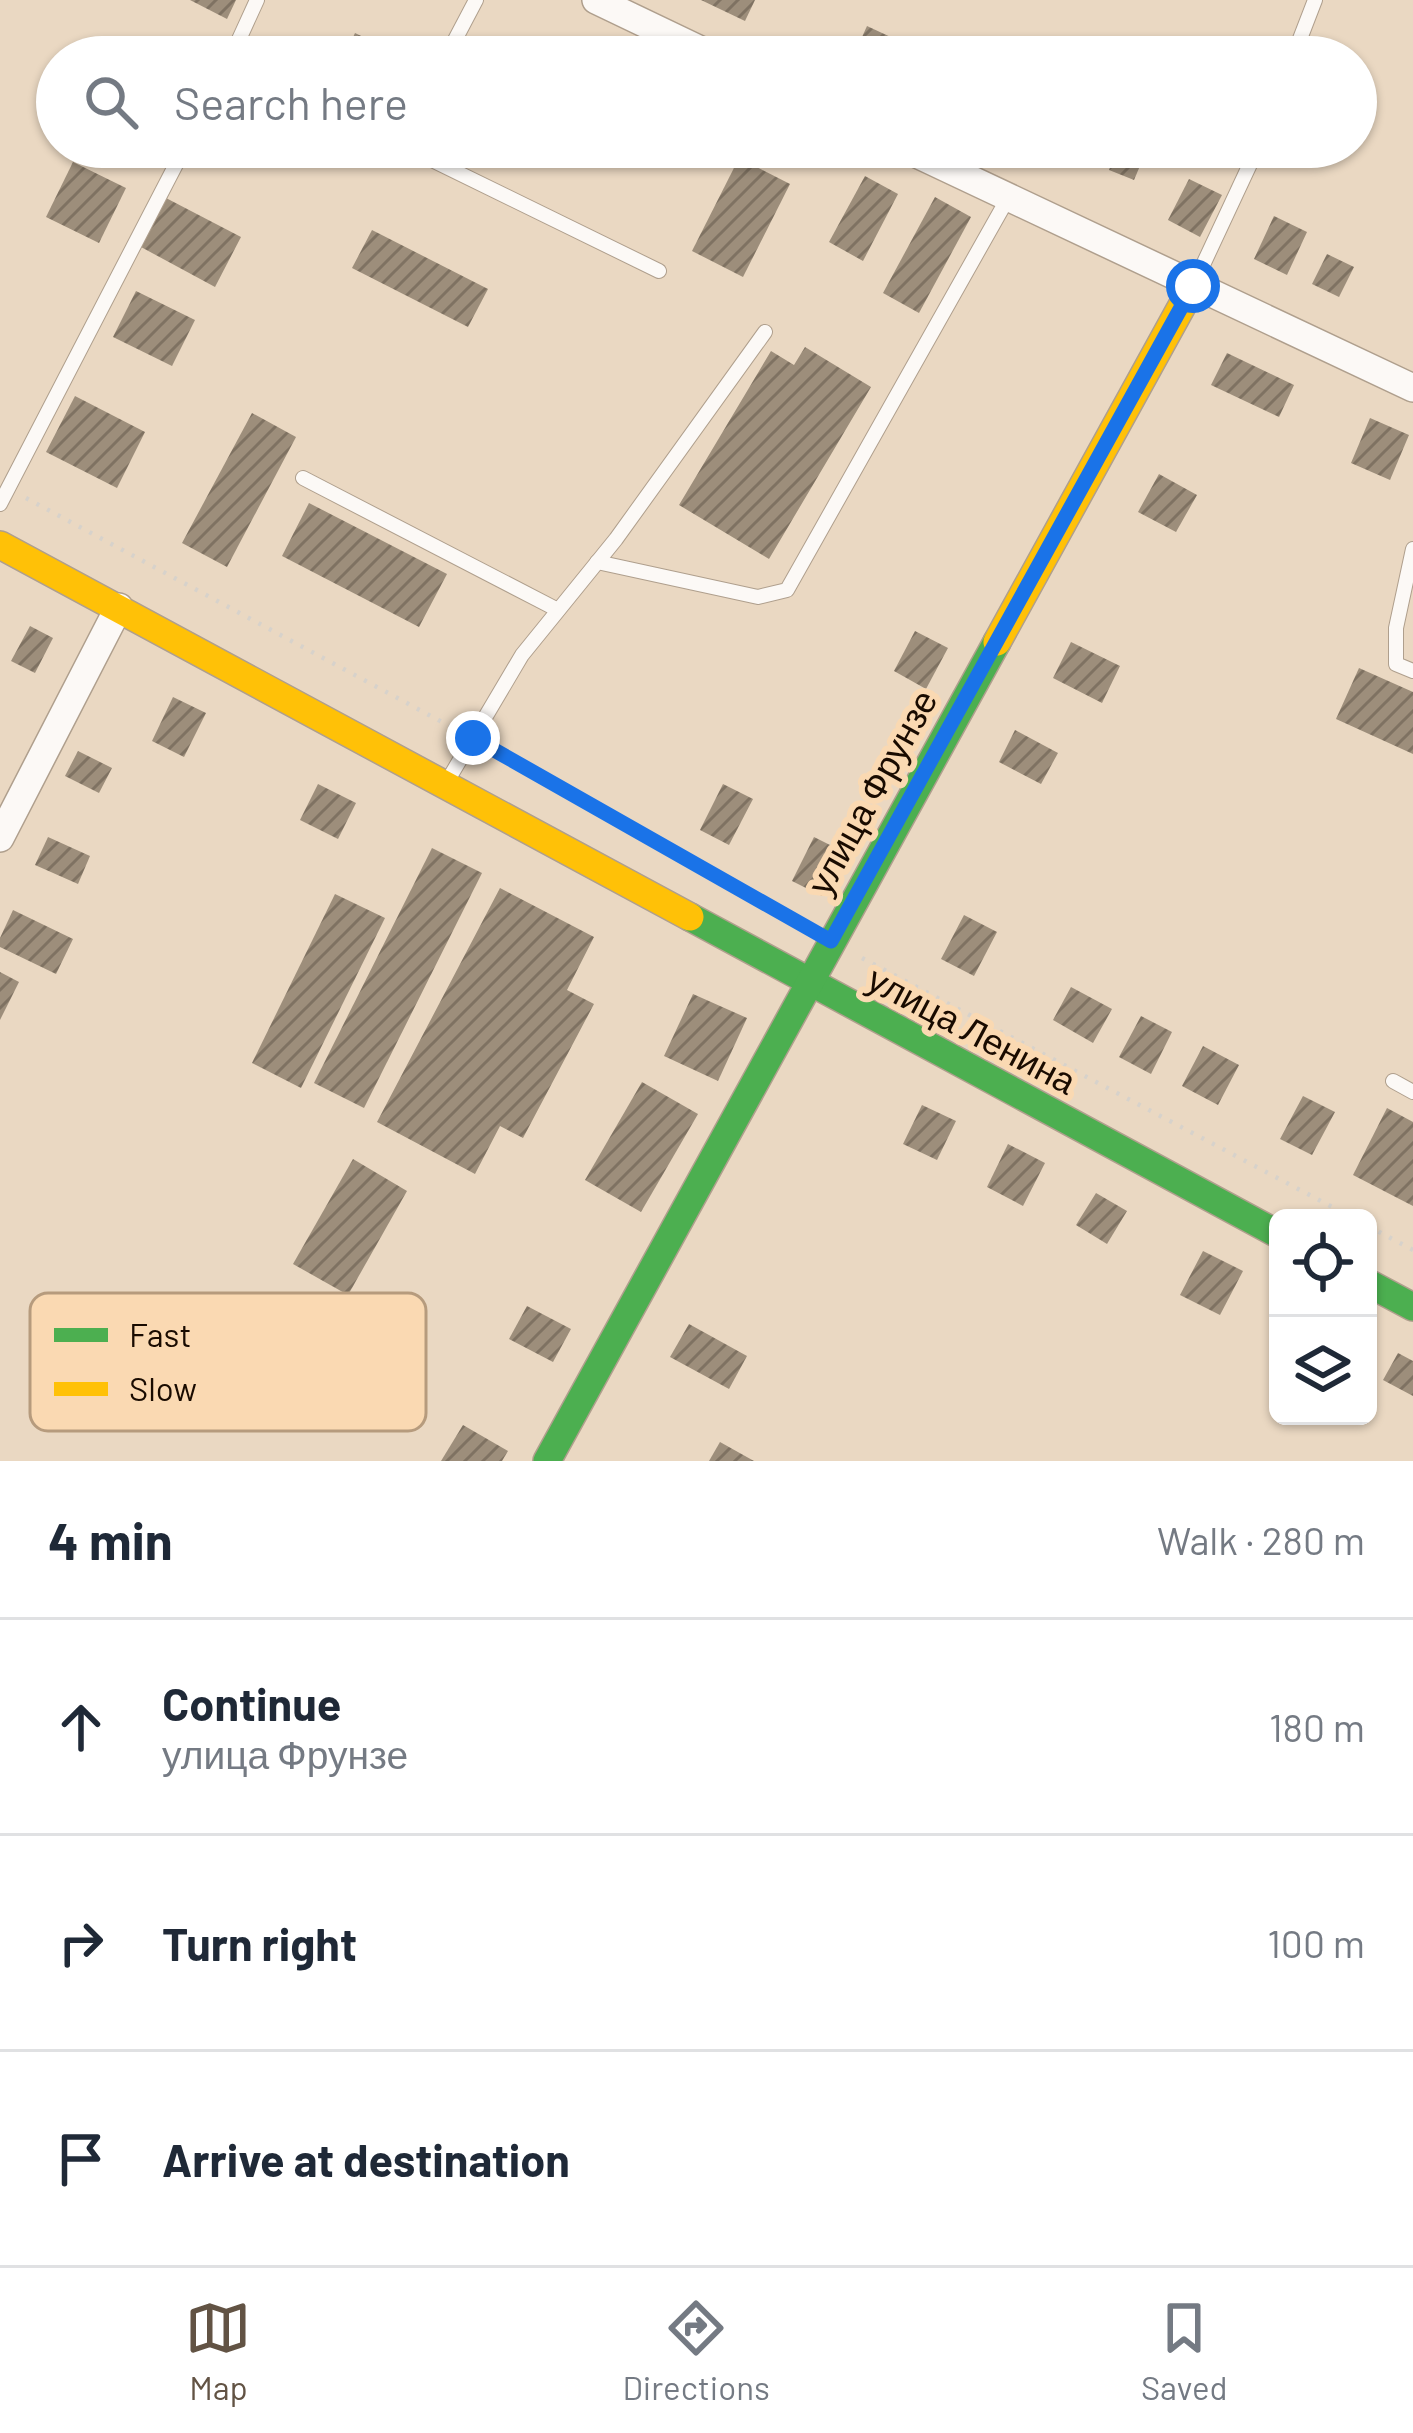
<!DOCTYPE html>
<meta charset="utf-8">
<style>
:root{--surface:#fff;--page:#f2f2f3;--text:#1f2937;--muted:#747a83;--line:#e0e1e3;--accent:#625344}
body{margin:0;font-family:Barlow,sans-serif;background:var(--page);color:var(--text)}
.controls{position:absolute;right:36px;bottom:36px;display:grid;overflow:hidden;border-radius:18px;box-shadow:0 3px 9px #0004}
.controls button{width:108px;height:108px;display:grid;place-items:center;padding:0;border:0;border-bottom:3px solid var(--line);background:var(--surface);color:var(--text);font:60px sans-serif}
.stop{position:absolute;width:36px;height:36px;margin:-27px;border:9px solid #1a73e8;border-radius:50%;background:#fff}
.stop.end{background:#1a73e8;border-color:#fff;box-shadow:0 3px 12px #0008}
.list{margin:0;padding:0;list-style:none}
h2{display:flex;justify-content:space-between;align-items:center;height:156px;margin:0;padding:0 48px;font-size:51px}
h2 small{font-size:39px;font-weight:400;color:var(--muted)}
.list li{display:grid;grid-template-columns:78px 1fr auto;gap:36px;align-items:center;box-sizing:border-box;height:216px;padding:0 48px;border-top:3px solid var(--line)}
.list b{display:block;font-size:45px;white-space:nowrap}
.list p{margin:0;font-size:39px;white-space:nowrap;color:var(--muted)}
.list em{font-size:39px;font-style:normal;color:var(--muted)}
.icon{flex:none;width:66px;height:66px;fill:none;stroke:currentColor;stroke-width:2;stroke-linecap:round;stroke-linejoin:round}
.map{position:relative;flex:none;width:1413px;height:1461px;overflow:hidden}
.search{position:absolute;background:var(--surface);box-shadow:0 3px 9px #0004;left:36px;right:36px;top:36px;height:132px;display:flex;align-items:center;gap:30px;box-sizing:border-box;padding:0 42px;border-radius:66px;color:var(--muted);font-size:45px}
.sheet{height:804px;background:var(--surface)}
nav{display:flex;justify-content:space-around;align-items:center;box-sizing:border-box;height:168px;border-top:3px solid var(--line);background:var(--surface);font-size:33px;color:var(--muted)}
nav a{display:grid;justify-items:center;gap:6px}
nav .on{color:var(--accent)}
.map>svg:first-child{display:block}
.building{fill:url(#building-hatch)}
.lines{fill:none;stroke-linecap:round;stroke-linejoin:round}
.lane-casing{stroke:#af9f8d;stroke-width:16}
.street-casing{stroke:#af9f8d;stroke-width:30}
.fast-casing{stroke:#af9f8d;stroke-width:30}
.slow-casing{stroke:#af9f8d;stroke-width:30}
.path{stroke:#d7d2cb;stroke-width:4.5;stroke-dasharray:3 9;stroke-linecap:butt}
.lane{stroke:#fcf9f6;stroke-width:14}
.street{stroke:#fcf9f6;stroke-width:27}
.fast{stroke:#4caf50;stroke-width:27}
.slow{stroke:#ffc107;stroke-width:27}
.route{stroke:#1a73e8;stroke-width:15}
.labels{text-anchor:middle;stroke-width:12;stroke-linejoin:round;paint-order:stroke}
.street-label{font-size:36px;fill:#190b00;stroke:#fad9b2}
.key{fill:#fad9b2;stroke:#b69b7d;stroke-width:3}
.key-label{font-size:33px;fill:#190b00}
</style>
<div class="map">
<svg width="1413" height="1461" viewBox="0 0 1413 1461">
<defs>
<pattern id="building-hatch" width="6" height="6" patternUnits="userSpaceOnUse" patternTransform="scale(3)"><rect width="6" height="6" fill="#9d8e7b"/><path d="M-1 1l2-2M0 6l6-6M5 7l2-2" fill="none" stroke="#7f7262"/></pattern>
</defs>
<rect width="100%" height="100%" fill="#ead8c2"/>
<g class="building">
<polygon points="190,0 236,0 227,19"/>
<polygon points="701,0 755,0 745,21"/>
<polygon points="867,26 910,46 905,57 853,57"/>
<polygon points="355,33 396,53 394,57 344,57"/>
<polygon points="1018,147 1075,147 1067,167"/>
<polygon points="1118,147 1148,147 1134,180 1109,170"/>
<polygon points="739,158 790,184 743,277 692,251"/>
<polygon points="73,162 126,188 99,243 46,217"/>
<polygon points="865,176 898,194 863,261 829,242"/>
<polygon points="1189,179 1222,195 1200,237 1168,220"/>
<polygon points="935,197 971,217 919,313 883,293"/>
<polygon points="166,198 241,237 215,287 141,247"/>
<polygon points="1274,216 1307,232 1287,275 1254,259"/>
<polygon points="372,230 488,289 468,327 352,268"/>
<polygon points="1327,254 1354,267 1339,297 1312,284"/>
<polygon points="136,291 195,320 172,366 113,337"/>
<polygon points="805,347 871,387 769,559 679,505 771,351 794,365"/>
<polygon points="1227,353 1294,385 1279,417 1211,385"/>
<polygon points="75,396 145,432 117,488 46,452"/>
<polygon points="252,413 296,437 227,567 182,543"/>
<polygon points="1370,418 1409,435 1390,480 1351,463"/>
<polygon points="1159,474 1197,495 1176,532 1138,512"/>
<polygon points="309,503 447,574 419,627 282,556"/>
<polygon points="30,626 53,638 35,673 11,661"/>
<polygon points="915,631 948,648 926,689 894,671"/>
<polygon points="1071,642 1120,666 1102,703 1053,678"/>
<polygon points="1359,668 1413,692 1413,754 1336,719"/>
<polygon points="173,697 206,713 184,757 152,741"/>
<polygon points="1015,730 1058,753 1041,784 999,762"/>
<polygon points="78,751 112,768 99,793 65,776"/>
<polygon points="318,784 356,803 338,839 300,820"/>
<polygon points="723,784 753,799 729,845 700,830"/>
<polygon points="48,837 90,856 78,884 35,865"/>
<polygon points="814,837 844,852 822,896 792,881"/>
<polygon points="432,848 482,873 364,1108 314,1083"/>
<polygon points="500,888 594,937 567,990 594,1004 523,1138 500,1126 475,1174 377,1122"/>
<polygon points="335,894 385,918 301,1088 252,1063"/>
<polygon points="13,910 73,939 56,974 0,947 0,938"/>
<polygon points="964,915 997,932 974,976 941,959"/>
<polygon points="0,972 19,982 0,1020"/>
<polygon points="1071,987 1112,1009 1093,1043 1053,1020"/>
<polygon points="693,994 747,1018 718,1081 664,1056"/>
<polygon points="1141,1016 1172,1032 1151,1074 1119,1057"/>
<polygon points="1203,1046 1239,1065 1218,1105 1182,1086"/>
<polygon points="642,1082 698,1114 641,1212 585,1180"/>
<polygon points="1303,1096 1335,1112 1312,1155 1280,1139"/>
<polygon points="922,1105 956,1121 937,1160 903,1144"/>
<polygon points="1387,1108 1413,1122 1413,1206 1353,1175"/>
<polygon points="1008,1144 1045,1163 1023,1206 987,1187"/>
<polygon points="353,1159 407,1191 348,1295 293,1264"/>
<polygon points="1096,1193 1127,1211 1107,1244 1076,1225"/>
<polygon points="1203,1251 1243,1271 1220,1315 1180,1295"/>
<polygon points="527,1306 571,1329 553,1362 509,1339"/>
<polygon points="689,1324 747,1356 729,1389 670,1357"/>
<polygon points="1398,1353 1413,1361 1413,1396 1383,1380"/>
<polygon points="463,1425 508,1451 502,1461 441,1461"/>
<polygon points="720,1442 754,1461 709,1461"/>
</g>
<g class="lines">
<defs>
<g id="lane">
<polyline points="231,57 257,0"/>
<polyline points="446,57 476,0"/>
<polyline points="1293,57 1315,0"/>
<polyline points="417,147 430,159 659,271"/>
<polyline points="1195,282 1258,147"/>
<polyline points="303,478 558,610"/>
<polyline points="0,504 185,147"/>
<polyline points="1413,549 1396,628 1396,664 1413,671"/>
<polyline points="597,562 758,597 787,590 1008,198"/>
<polyline points="448,780 522,655 616,539 765,332"/>
<polyline points="1393,1081 1413,1092"/>
</g>
<g id="street">
<polyline points="596,0 715,57"/>
<polyline points="902,147 1413,388"/>
<polyline points="0,838 119,607"/>
</g>
<g id="fast">
<polyline points="690,917 1278,1234"/>
<polyline points="1368,1283 1413,1307"/>
<polyline points="547,1461 997,642"/>
</g>
<g id="slow">
<polyline points="0,545 690,917"/>
<polyline points="997,642 1193,286"/>
</g>
</defs>
<use href="#lane" class="lane-casing"/>
<use href="#street" class="street-casing"/>
<use href="#fast" class="fast-casing"/>
<use href="#slow" class="slow-casing"/>
<g class="path">
<polyline points="26,498 455,729"/>
<polyline points="491,749 805,926"/>
<polyline points="862,958 1353,1218"/>
<polyline points="1368,1226 1413,1250"/>
</g>
<use href="#lane" class="lane"/>
<use href="#street" class="street"/>
<use href="#fast" class="fast"/>
<use href="#slow" class="slow"/>
</g>
<g class="lines">
<polyline class="route" points="473,738 831,941 1193,286"/>
</g>
<g class="labels">
<g class="street-label">
<text transform="translate(872 792) rotate(-61)" y="13">улица Фрунзе</text>
<text transform="translate(972 1030) rotate(28)" y="13">улица Ленина</text>
</g>
</g>
<rect x="30" y="1293" width="396" height="138" rx="18" class="key"/>
<rect x="54" y="1328" width="54" height="14" fill="#4caf50"/>
<rect x="54" y="1382" width="54" height="14" fill="#ffc107"/>
<g class="key-label">
<text x="129" y="1347">Fast</text>
<text x="129" y="1401">Slow</text>
</g>
</svg>
<div class="controls">
<button><svg class="icon" aria-label="locate" viewBox="0 0 24 24"><circle cx="12" cy="12" r="6"/><path d="M12 2v4M12 18v4M2 12h4M18 12h4"/></svg></button>
<button><svg class="icon" aria-label="layers" viewBox="0 0 24 24"><path d="M12 4l9 5-9 5-9-5zM3 14l9 5 9-5"/></svg></button>
</div>
<div class="stop" style="left:1193px;top:286px"></div>
<div class="stop end" style="left:473px;top:738px"></div>
<div class="search"><svg class="icon" aria-label="search" viewBox="0 0 24 24"><circle cx="10" cy="10" r="6"/><path d="M15 15l6 6"/></svg>Search here</div>
</div>
<section class="sheet">
<h2>4 min<small>Walk · 280 m</small></h2>
<ul class="list">
<li><svg class="icon" aria-label="ahead" viewBox="0 0 24 24"><path d="M12 20V5M6 11l6-6 6 6"/></svg><div><b>Continue</b><p>улица Фрунзе</p></div><em>180 m</em></li>
<li><svg class="icon" aria-label="right" viewBox="0 0 24 24"><path d="M7 20v-9h11M14 6l5 5-5 5"/></svg><div><b>Turn right</b></div><em>100 m</em></li>
<li><svg class="icon" aria-label="arrive" viewBox="0 0 24 24"><path d="M6 21V4h12l-3 4 3 4H6"/></svg><div><b>Arrive at destination</b></div></li>
</ul>
</section>
<nav>
<a class="on"><svg class="icon" aria-label="map" viewBox="0 0 24 24"><path d="M3 6l6-2 6 2 6-2v14l-6 2-6-2-6 2zM9 4v14M15 6v14"/></svg>Map</a>
<a><svg class="icon" aria-label="directions" viewBox="0 0 24 24"><path d="M12 3l9 9-9 9-9-9zM9 14v-3h6M13 9l2 2-2 2"/></svg>Directions</a>
<a><svg class="icon" aria-label="saved" viewBox="0 0 24 24"><path d="M7 4h10v16l-5-4-5 4z"/></svg>Saved</a>
</nav>
